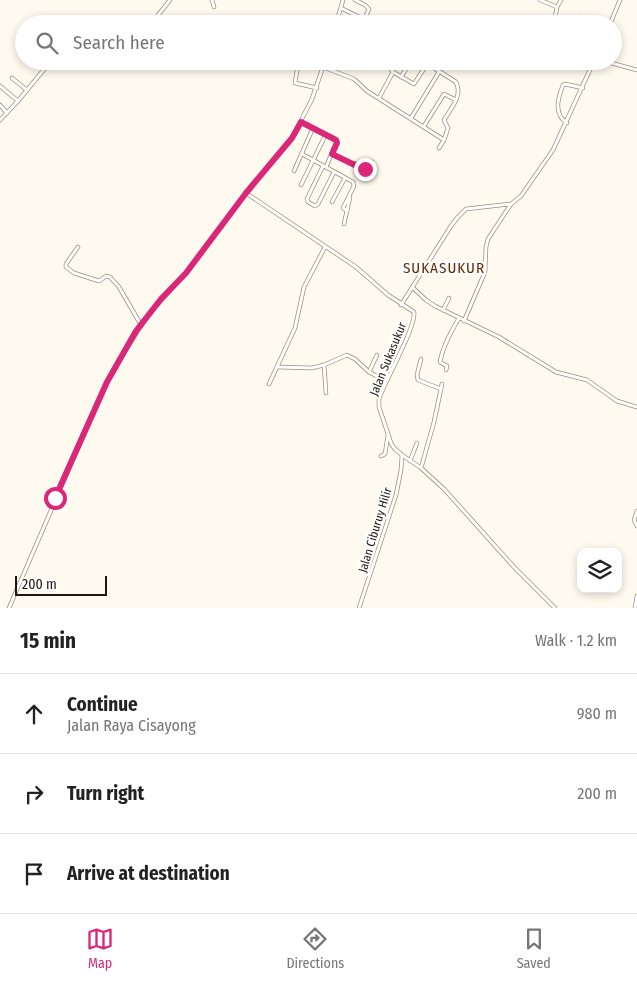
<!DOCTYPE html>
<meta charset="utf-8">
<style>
:root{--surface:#fff;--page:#f6f6f6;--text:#222;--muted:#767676;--line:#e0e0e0;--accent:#db2777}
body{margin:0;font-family:"Fira Sans Condensed",sans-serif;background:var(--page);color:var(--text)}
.controls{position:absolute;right:15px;bottom:15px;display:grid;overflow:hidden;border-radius:10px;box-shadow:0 2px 8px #0003}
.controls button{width:45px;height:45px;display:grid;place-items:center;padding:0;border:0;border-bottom:1px solid var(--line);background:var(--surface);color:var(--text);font:25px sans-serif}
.scale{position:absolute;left:15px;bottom:12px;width:92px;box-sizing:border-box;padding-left:5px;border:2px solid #1b170e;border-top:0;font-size:14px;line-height:18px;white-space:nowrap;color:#1b170e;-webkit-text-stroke:4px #fff;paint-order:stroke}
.stop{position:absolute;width:15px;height:15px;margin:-11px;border:4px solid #db2777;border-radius:50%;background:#fff}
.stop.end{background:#db2777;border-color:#fff;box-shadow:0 1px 5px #0008}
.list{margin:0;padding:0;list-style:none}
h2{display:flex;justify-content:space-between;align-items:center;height:65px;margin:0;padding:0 20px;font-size:21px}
h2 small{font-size:16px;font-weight:400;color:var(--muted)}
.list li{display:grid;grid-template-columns:32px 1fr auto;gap:15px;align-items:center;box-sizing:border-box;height:80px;padding:0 20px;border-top:1px solid var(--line)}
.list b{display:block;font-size:19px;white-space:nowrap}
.list p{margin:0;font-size:16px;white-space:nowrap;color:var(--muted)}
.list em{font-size:16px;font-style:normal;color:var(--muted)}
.icon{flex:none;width:28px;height:28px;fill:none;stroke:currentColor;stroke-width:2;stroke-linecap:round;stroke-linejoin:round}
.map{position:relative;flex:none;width:637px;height:608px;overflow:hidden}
.search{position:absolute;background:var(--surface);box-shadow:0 2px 8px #0003;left:15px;right:15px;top:15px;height:55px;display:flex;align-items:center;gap:12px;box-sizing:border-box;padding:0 18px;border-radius:28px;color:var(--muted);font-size:19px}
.sheet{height:305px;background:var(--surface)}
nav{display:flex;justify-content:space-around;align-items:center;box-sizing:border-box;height:70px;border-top:1px solid var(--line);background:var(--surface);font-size:14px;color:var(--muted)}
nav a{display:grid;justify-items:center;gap:2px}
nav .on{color:var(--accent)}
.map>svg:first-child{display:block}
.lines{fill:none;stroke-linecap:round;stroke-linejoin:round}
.street-casing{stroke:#9b9179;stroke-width:4.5}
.street{stroke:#fff;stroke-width:3}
.route{stroke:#db2777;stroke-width:6}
.labels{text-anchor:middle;stroke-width:5;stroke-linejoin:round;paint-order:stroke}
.street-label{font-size:12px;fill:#1b170e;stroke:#fff}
.quarter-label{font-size:15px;letter-spacing:1px;fill:#672a02;stroke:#fff}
</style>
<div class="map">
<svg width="637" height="608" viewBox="0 0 637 608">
<rect width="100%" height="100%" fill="#fefaef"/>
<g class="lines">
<defs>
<g id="street">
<polyline points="212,0 214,7"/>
<polyline points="355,0 365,5 369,9 363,23"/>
<polyline points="540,0 557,7 554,24"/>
<polyline points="557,7 561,0"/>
<polyline points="341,8 359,17 363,24"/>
<polyline points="151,24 170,0"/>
<polyline points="336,24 343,0"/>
<polyline points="577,24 580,17"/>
<polyline points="610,24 620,0"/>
<polyline points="42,61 46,66"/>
<polyline points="392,61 389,67 393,72"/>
<polyline points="604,61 637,70"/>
<polyline points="298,65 295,83 317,88"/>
<path d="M323,67L354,79L367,91L444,140L448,128L444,120C451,108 463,96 456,82L423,61"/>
<polyline points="368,67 369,61"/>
<polyline points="401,77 411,61"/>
<polyline points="12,78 27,90"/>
<polyline points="0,86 18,101"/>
<polyline points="379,98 393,72 414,84 427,64"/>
<polyline points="0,105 7,113"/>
<polyline points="411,118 439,72"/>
<polyline points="0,120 18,101 51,61"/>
<polyline points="301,122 337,141 326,167"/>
<path d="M567,123C553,114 558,98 563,85L565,84L583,88"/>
<polyline points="424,126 444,94 456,100"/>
<polyline points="439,148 444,140"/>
<polyline points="302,154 353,182 354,186 343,208 347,211"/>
<polyline points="332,154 364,170 369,162"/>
<polyline points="352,164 372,162"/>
<polyline points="323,166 307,199 308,202 315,206 318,204 334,172"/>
<polyline points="294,171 313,128"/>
<polyline points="301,185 326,134"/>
<path d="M246,193L356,267L388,295L414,312C416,328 385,380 379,399V407L391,443L394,448L402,455L421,468L444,489L514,567L555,608"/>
<polyline points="332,202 345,178"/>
<polyline points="344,224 350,197"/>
<polyline points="78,247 66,264 66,267 74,273 99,281 106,276 110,277 119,287 141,325"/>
<polyline points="412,287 426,300 435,306 499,337 556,372 587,380 617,401 637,407"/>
<polyline points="401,305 451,226 458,217 466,209 511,204 521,196 553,150 594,61"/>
<polyline points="443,310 449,298"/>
<polyline points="464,321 485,272 486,247 488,239 511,204"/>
<polyline points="421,359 417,375 418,380 441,389"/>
<polyline points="324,365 326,393"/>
<polyline points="277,367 312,368 324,365 347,355 355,359 369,372 386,381"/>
<path d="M446,370L447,366L440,362C443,346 451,332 459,318"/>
<polyline points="369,372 377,355"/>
<polyline points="269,384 295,328 304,287 325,247"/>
<polyline points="381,456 385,454 388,435"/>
<polyline points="410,461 417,443"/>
<polyline points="421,468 434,422 442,384"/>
<polyline points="637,511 634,520 637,526"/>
<polyline points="9,608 87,427 107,382 119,360 149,314 186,273 246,193 292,138 312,99 325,61"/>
<polyline points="359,608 396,495 401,470 402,456"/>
<polyline points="635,608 637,596"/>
</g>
</defs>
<use href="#street" class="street-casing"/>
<use href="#street" class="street"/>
</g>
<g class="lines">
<polyline class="route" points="55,498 107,382 136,331 161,299 186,273 246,193 292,138 301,122 336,140 337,143 332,154 363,169 365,169"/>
</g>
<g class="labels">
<g class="street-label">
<text transform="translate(388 359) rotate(-68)" y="4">Jalan Sukasukur</text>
<text transform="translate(375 530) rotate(-73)" y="4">Jalan Ciburuy Hilir</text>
</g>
<g class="quarter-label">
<text x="444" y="273">SUKASUKUR</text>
</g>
</g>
</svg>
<div class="controls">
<button><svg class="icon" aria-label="layers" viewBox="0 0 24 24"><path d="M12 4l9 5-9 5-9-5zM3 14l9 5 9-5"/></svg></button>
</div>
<div class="scale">200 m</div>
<div class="stop" style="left:55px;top:498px"></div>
<div class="stop end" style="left:365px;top:169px"></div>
<div class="search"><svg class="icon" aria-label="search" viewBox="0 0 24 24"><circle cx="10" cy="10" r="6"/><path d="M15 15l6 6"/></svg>Search here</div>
</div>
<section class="sheet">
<h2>15 min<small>Walk · 1.2 km</small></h2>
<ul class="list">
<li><svg class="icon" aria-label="ahead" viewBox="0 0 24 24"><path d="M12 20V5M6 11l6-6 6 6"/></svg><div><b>Continue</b><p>Jalan Raya Cisayong</p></div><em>980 m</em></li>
<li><svg class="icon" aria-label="right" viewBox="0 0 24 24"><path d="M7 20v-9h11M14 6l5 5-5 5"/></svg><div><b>Turn right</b></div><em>200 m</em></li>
<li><svg class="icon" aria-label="arrive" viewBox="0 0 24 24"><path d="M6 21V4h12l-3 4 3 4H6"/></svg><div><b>Arrive at destination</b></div></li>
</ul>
</section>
<nav>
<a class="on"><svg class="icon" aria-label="map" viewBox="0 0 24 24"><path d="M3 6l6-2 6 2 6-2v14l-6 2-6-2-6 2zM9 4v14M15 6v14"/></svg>Map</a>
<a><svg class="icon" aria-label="directions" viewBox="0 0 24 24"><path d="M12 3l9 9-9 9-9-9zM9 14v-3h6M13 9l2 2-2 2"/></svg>Directions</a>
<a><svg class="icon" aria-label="saved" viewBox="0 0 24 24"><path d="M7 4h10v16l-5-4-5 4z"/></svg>Saved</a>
</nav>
